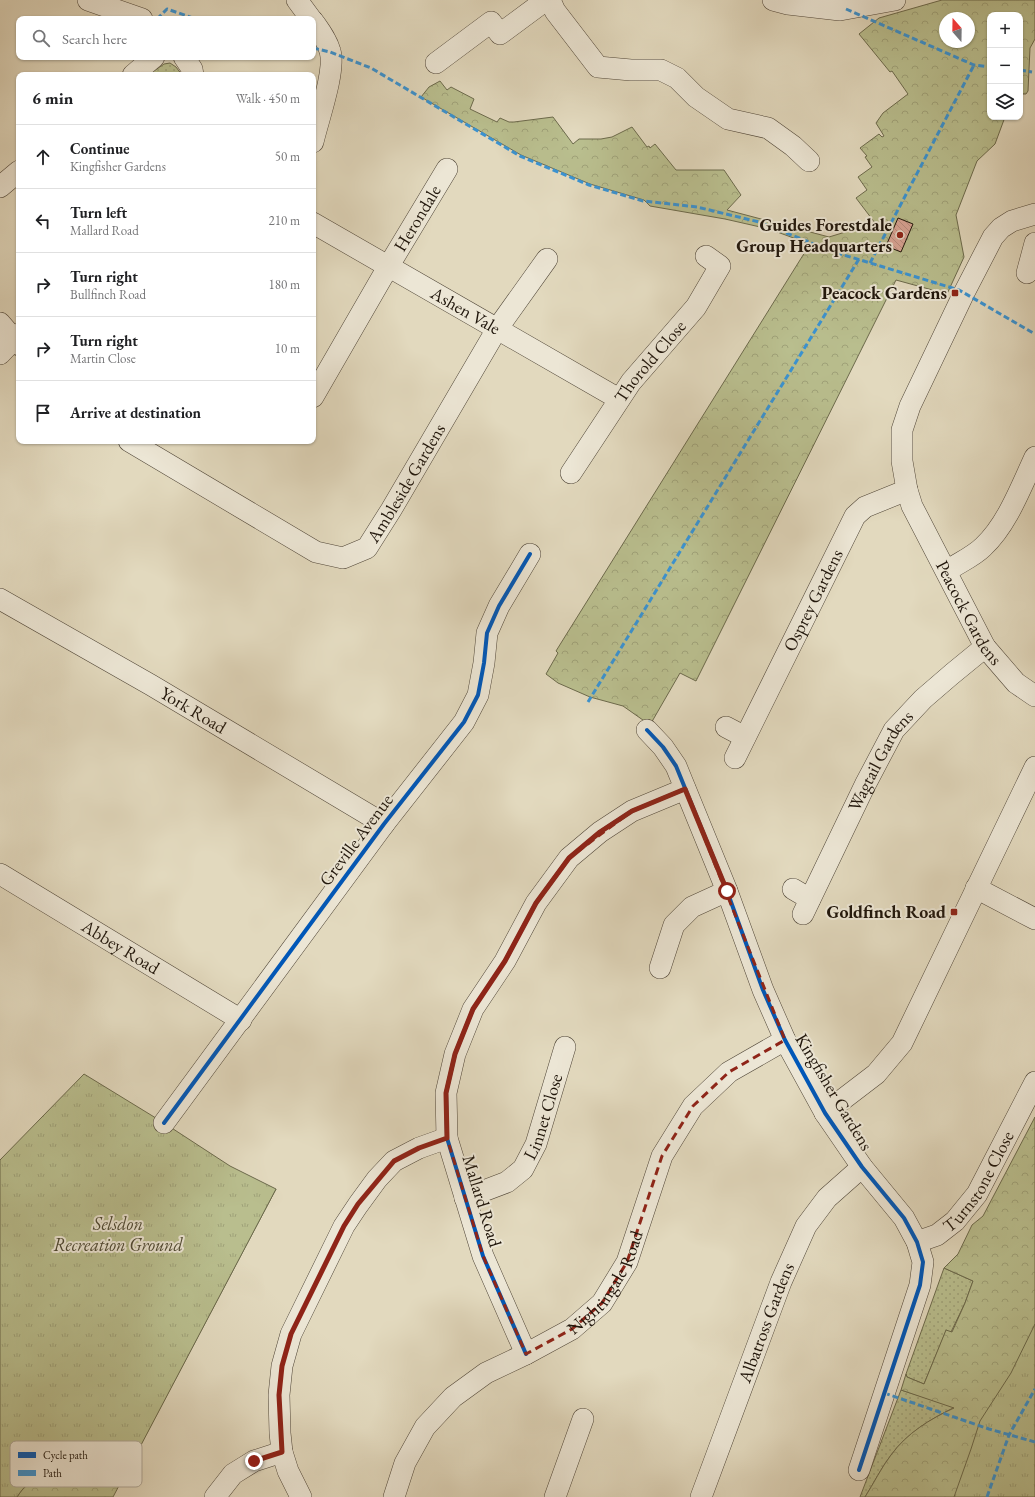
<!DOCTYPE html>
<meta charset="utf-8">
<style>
:root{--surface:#fff;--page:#f6f6f6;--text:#202124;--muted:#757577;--line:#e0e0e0}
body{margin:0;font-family:"EB Garamond",serif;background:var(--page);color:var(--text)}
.controls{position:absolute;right:12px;top:12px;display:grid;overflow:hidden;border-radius:8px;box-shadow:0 1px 3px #0004}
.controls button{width:36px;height:36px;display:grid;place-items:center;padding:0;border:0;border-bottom:1px solid var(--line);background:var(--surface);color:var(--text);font:20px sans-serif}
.compass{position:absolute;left:939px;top:12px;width:36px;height:36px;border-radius:50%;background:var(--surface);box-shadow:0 1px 3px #0004;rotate:340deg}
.stop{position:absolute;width:12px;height:12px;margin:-9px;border:3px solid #8f2418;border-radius:50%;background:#fff}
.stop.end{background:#8f2418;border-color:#fff;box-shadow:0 1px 4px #0008}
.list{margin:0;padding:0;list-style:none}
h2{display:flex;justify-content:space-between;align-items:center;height:52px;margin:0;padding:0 16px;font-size:17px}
h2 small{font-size:13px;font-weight:400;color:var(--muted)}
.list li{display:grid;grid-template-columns:26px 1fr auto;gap:12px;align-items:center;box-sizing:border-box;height:64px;padding:0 16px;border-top:1px solid var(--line)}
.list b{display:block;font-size:15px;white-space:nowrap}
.list p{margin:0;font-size:13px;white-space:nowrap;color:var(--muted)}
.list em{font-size:13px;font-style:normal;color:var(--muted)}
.icon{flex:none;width:22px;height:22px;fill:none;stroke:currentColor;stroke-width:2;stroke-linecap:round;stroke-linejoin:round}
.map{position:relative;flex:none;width:1035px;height:1497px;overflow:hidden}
.search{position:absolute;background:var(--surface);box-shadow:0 1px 3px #0004;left:16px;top:16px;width:300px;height:44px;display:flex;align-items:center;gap:10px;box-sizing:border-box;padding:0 14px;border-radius:8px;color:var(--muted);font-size:15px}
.panel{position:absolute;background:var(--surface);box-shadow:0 1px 3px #0004;left:16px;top:72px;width:300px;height:372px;border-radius:8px}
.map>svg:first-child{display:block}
.grass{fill:url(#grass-dots);stroke:#6c6a4c}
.forest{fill:url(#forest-crowns);stroke:#6c6a4c;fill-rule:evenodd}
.park{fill:url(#park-tufts);stroke:#6c6a4c}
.building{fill:url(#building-back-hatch);stroke:#1f150b}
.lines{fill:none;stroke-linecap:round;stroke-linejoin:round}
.minor-casing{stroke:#504638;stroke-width:22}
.minor{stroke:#ece6d5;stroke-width:21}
.quiet{stroke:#3a93d2;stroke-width:3;stroke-dasharray:6 3;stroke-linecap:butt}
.cycleway-casing{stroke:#ece6d5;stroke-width:6}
.cycleway{stroke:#0057b8;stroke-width:4}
.route{stroke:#8f2418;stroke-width:5}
.marked{fill:none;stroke:#8f2418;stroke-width:3;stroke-dasharray:8 5;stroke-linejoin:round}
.poi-dot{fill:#8f2418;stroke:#ece6d5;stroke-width:1.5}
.labels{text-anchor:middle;stroke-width:4;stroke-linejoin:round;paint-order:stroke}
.street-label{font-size:18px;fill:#1f150b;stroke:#ece6d5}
.poi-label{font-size:18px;font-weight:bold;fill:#1f150b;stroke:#ece6d5;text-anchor:end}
.park-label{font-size:18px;font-style:italic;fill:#4d4832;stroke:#ece6d5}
.key{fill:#ece6d5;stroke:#aea798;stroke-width:1}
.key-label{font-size:11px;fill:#1f150b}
</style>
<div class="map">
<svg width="1035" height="1497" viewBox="0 0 1035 1497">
<defs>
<pattern id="grass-dots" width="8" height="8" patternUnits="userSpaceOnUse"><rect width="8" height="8" fill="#b9be8e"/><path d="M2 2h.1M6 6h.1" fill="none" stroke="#9fa279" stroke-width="1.8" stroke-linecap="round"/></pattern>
<pattern id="forest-crowns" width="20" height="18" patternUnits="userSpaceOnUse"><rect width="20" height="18" fill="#b9be8e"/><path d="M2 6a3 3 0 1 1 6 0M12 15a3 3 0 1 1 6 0" fill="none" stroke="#9fa279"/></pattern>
<pattern id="park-tufts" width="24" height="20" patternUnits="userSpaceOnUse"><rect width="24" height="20" fill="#b9be8e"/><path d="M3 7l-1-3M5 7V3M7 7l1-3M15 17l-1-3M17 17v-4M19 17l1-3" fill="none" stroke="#9fa279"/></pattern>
<pattern id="building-back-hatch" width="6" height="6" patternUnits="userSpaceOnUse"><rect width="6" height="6" fill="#d9a596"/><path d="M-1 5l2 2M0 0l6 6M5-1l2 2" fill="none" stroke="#ba8d80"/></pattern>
</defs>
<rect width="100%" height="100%" fill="#e2d9be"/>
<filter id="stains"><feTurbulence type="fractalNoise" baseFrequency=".005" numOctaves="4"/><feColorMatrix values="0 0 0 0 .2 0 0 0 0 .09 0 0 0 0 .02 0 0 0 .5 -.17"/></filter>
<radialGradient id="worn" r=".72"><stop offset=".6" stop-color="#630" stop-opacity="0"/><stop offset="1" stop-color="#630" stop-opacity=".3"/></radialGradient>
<g class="grass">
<polygon points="170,63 176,67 182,75 153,75 151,73 164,64"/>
<polygon points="944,1268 973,1281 965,1303 951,1332 946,1331 924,1384 907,1377 906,1374"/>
<path d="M901,1390L955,1407C931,1419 907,1433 891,1455C881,1468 874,1483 865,1497H860Z"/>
</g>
<g class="forest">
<path d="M942,0H1035V39L1030,48L1028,91L1026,94H1020V15H990V117H1005L995,144L977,161L956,215L964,257L947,294L896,280L696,681L680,673L650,725L623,706L590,697L558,683L546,674L558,653L556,651L810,244L769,229L725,219L650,206L644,200L590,184L521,155L421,97L429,87L440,81L447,90L451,87L474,99L470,109L497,122L500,118L509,122H514L553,117L573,144L579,139H601L612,137L632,127L647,147L649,146L650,148L655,144L676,170H724L741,195L727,210L829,237L875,223L856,198L867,190L858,177L872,167L865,157L867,156L860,148L879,134L882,137L884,136L876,123L883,113L908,94L892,71L890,72L859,34L879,18ZM945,18H969V42H945Z"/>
<path d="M1035,1117V1403L970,1497H865C874,1483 881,1468 891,1455C907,1433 930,1419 954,1408L901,1390L906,1374L907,1377L924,1384L946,1330L952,1332L965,1303L973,1281L944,1268L958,1254L972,1225L983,1216Z"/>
<polygon points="276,1189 113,1497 17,1497 21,1491 42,1471 89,1442"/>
</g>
<g class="park">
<path d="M84,1074L164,1123L230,1166L276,1189L131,1464L89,1442C64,1457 33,1472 17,1497H0V1160Z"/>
<polygon points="1035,1324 1035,1497 954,1497 971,1449 980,1421 1011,1373"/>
</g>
<polygon class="building" points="898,218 913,224 901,252 886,246"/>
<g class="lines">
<defs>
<g id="minor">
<polyline points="88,0 142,19"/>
<polyline points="297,0 311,19"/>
<polyline points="550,0 555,11 598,67 631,70 661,70 677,78 696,97 728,119 768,128 793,146 809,161"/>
<polyline points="773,0 788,4 840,10 895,0"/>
<path d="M313,21C320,31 327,40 330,51C336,70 318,120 313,142"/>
<polyline points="184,57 192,69 193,75"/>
<polyline points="436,63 491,22 500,34 546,0"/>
<polyline points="133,75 154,57"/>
<polyline points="0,187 19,171"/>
<path id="s1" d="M1035,214L1012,221L1001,228L993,237L964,293L910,406L902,430V461L907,490L912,506L985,647L1016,683L1035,696"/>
<path id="s2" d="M313,223L619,399"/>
<polyline points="1027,273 1035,243"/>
<polyline points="0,323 19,345"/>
<polyline points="0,354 19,334"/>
<path id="s3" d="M313,397L388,267L447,169"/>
<path id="s4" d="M129,441L316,552L343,558L367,548L391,510L497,329L547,259"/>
<path id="s5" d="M571,473L631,382L696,307L720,266L706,256"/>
<path d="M947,571C958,563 973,557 983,547C1007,525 1021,487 1035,457"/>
<path id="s6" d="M0,599L151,685L384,824"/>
<polyline points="726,727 745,737"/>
<polyline points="647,730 663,747 676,766 727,891 763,990 785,1040 825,1113 862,1167 904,1218 917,1242 923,1262 920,1285 859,1470"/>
<path id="s7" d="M735,758L855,516L865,507L907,490"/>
<path id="s8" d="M0,874L241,1020"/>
<polyline points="976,888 1035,919"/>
<polyline points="793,889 810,899"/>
<path id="s9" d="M803,914L865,785L894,730L923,699L952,674L985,647"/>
<polyline points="660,968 674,925 692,907 727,891"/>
<polyline points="825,1113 876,1074 902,1043 1035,767"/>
<polyline points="164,1123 384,824 464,722 478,695 484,663 487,633 499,606 530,554"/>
<path id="s10" d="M465,1198L507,1182L523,1169L536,1144L565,1047"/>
<path id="s11" d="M917,1242L937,1235L955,1221L977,1194L1035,1082"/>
<polyline points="526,1354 483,1256 447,1138 446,1093 455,1054 473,1009 505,961 536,903 569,858 600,832 632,811 685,789"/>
<polyline points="215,1497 233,1474 254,1461 282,1452"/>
<polyline points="301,1497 288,1471 282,1452 280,1433 279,1395 282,1366 291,1334 344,1226 358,1205 377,1179 394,1161 419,1148 447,1138"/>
<path id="s12" d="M394,1497L405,1463L425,1427L453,1397L486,1373L526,1354L572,1329L602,1303L627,1262L662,1156L693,1106L729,1072L785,1040"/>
<polyline points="555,1497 583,1419"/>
<path id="s13" d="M701,1497L781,1282L806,1226L827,1198L862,1167"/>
</g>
</defs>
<use href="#minor" class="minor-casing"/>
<use href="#minor" class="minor"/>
<g class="quiet">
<polyline points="846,9 974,65 990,67"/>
<polyline points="157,19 167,9 196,19"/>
<polyline points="313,48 330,52 371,68 520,156 589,185 643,201 697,207 759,222 834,252 959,290 1035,334"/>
<polyline points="1020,70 1032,72"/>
<polyline points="870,263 974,65"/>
<polyline points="588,702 859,259"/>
<polyline points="884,1393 989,1429 1035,1442"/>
<polyline points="987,1497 1009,1435 1035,1389"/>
</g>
<defs>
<g id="cycleway">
<polyline points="647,730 663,747 676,766 727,891 763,990 785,1040 825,1113 862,1167 904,1218 917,1242 923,1262 920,1285 859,1470"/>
<polyline points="164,1123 384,824 464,722 478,695 484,663 487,633 499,606 530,554"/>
<polyline points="526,1354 483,1256 447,1138 446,1093 455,1054 473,1009 505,961 536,903 569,858 600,832 632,811 685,789"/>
</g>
</defs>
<use href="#cycleway" class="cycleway-casing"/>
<use href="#cycleway" class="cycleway"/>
</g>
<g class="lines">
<polyline class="route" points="254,1461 282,1452 279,1395 282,1366 291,1334 344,1226 358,1204 394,1161 419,1148 447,1138 446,1093 455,1054 473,1009 505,961 536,903 569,858 600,832 632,811 685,789 727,891"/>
</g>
<path class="marked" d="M685,789L785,1040L729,1072L693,1106L662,1156L627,1262L602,1303L572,1329L526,1354L483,1256L447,1138L446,1093L455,1054L473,1009L505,961L536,903L569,858L632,811Z"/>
<g class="poi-dot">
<circle cx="900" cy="235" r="4"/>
<rect x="951" y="289" width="8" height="8" rx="2"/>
<rect x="950" y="908" width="8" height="8" rx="2"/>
</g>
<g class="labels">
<g class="street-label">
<text dy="6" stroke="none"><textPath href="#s3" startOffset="207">Herondale</textPath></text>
<text dy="6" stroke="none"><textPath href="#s2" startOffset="176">Ashen Vale</textPath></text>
<text dy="6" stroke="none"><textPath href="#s5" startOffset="137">Thorold Close</textPath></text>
<text dy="6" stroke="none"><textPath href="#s4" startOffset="347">Ambleside Gardens</textPath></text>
<text dy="6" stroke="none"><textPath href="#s7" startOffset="176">Osprey Gardens</textPath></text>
<text dy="6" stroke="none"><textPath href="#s1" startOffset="461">Peacock Gardens</textPath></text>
<text dy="6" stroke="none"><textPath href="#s6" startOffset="223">York Road</textPath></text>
<text dy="6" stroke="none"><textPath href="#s9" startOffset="172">Wagtail Gardens</textPath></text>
<text transform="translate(356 840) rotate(-53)" y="6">Greville Avenue</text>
<text dy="6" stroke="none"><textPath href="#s8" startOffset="141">Abbey Road</textPath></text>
<text transform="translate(834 1092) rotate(59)" y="6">Kingfisher Gardens</text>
<text dy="6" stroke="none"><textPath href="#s10" startOffset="122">Linnet Close</textPath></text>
<text dy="6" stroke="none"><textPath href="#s11" startOffset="90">Turnstone Close</textPath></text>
<text transform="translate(482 1201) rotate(73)" y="6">Mallard Road</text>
<text dy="6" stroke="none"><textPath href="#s12" startOffset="314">Nightingale Road</textPath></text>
<text dy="6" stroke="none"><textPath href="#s13" startOffset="186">Albatross Gardens</textPath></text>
</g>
<g class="poi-label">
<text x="892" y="231">Guides Forestdale<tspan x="892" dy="21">Group Headquarters</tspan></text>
<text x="947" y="299">Peacock Gardens</text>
<text x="946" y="918">Goldfinch Road</text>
</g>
<g class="park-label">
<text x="118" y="1230">Selsdon<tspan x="118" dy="21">Recreation Ground</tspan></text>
</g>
</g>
<rect x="10" y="1441" width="132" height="46" rx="6" class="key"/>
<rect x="18" y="1452" width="18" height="6" fill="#0057b8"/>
<rect x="18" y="1470" width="18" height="6" fill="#3a93d2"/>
<g class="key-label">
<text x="43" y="1459">Cycle path</text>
<text x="43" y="1477">Path</text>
</g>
<rect width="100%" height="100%" filter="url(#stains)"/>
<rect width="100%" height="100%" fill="url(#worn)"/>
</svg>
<div class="controls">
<button>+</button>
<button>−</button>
<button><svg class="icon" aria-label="layers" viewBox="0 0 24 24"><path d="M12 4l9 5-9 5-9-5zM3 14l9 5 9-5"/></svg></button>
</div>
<svg class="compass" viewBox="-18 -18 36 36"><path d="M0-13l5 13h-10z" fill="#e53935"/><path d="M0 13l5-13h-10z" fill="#757577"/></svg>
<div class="stop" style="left:727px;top:891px"></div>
<div class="stop end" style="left:254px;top:1461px"></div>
<div class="search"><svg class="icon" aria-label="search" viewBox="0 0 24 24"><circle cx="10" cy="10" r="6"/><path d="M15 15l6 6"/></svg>Search here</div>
<section class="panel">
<h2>6 min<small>Walk · 450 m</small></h2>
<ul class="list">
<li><svg class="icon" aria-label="ahead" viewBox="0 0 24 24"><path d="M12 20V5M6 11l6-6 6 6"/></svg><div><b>Continue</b><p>Kingfisher Gardens</p></div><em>50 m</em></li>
<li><svg class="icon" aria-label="left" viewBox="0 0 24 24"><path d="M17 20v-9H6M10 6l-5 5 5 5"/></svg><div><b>Turn left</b><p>Mallard Road</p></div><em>210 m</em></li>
<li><svg class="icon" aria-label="right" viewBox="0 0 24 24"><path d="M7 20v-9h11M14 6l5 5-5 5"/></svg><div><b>Turn right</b><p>Bullfinch Road</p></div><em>180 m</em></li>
<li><svg class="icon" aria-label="right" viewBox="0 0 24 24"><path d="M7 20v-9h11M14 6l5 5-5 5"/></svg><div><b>Turn right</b><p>Martin Close</p></div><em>10 m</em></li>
<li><svg class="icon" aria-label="arrive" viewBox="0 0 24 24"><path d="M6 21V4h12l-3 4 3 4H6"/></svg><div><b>Arrive at destination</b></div></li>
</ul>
</section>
</div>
